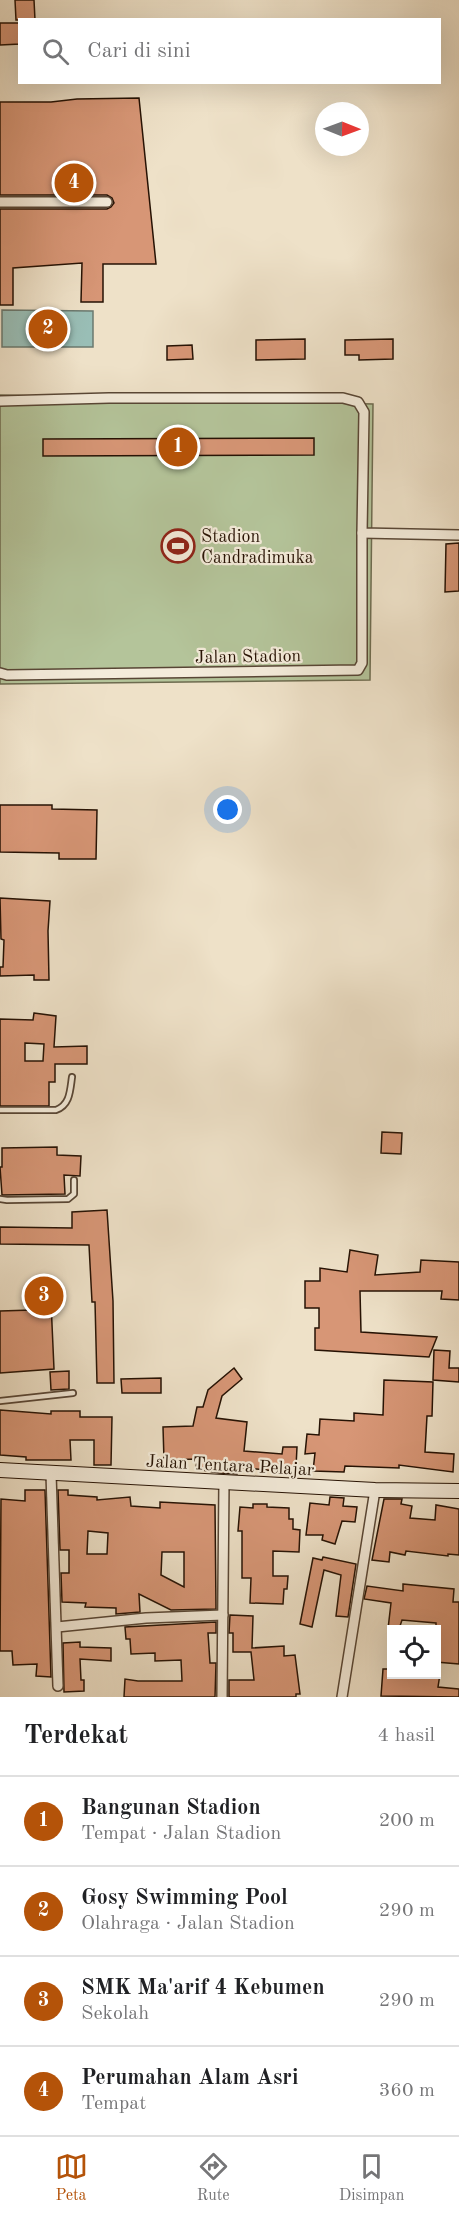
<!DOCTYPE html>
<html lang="id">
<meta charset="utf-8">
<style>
:root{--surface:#fff;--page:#f6f6f6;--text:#202124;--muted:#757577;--line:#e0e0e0;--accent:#b45309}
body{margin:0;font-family:"Old Standard TT",serif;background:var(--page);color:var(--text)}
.controls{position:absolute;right:18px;bottom:18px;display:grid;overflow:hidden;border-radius:0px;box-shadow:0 6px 24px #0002}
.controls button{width:54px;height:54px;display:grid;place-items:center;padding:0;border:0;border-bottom:2px solid var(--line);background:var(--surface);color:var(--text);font:30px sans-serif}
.compass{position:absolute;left:315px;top:102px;width:54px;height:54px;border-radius:50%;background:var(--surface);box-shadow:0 6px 24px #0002;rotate:91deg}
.you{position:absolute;left:228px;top:810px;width:21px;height:21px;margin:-15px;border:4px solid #fff;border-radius:50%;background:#1a73e8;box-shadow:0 0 0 9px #1a73e833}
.badge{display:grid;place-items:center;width:39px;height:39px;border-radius:50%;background:var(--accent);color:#fff;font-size:20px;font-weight:700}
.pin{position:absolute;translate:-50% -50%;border:3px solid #fff;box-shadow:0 2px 6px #0006}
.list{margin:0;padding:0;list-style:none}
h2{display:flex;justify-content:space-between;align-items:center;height:78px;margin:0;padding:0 24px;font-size:26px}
h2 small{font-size:20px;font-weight:400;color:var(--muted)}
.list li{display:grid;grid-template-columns:39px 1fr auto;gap:18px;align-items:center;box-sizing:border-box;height:90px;padding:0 24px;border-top:2px solid var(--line)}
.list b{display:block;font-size:22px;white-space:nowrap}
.list p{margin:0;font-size:20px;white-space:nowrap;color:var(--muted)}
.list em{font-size:20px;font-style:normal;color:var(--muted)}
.icon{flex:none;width:33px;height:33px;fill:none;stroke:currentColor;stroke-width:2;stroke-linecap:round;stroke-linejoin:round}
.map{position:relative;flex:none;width:459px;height:1697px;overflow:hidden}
.search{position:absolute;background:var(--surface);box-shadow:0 6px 24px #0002;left:18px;right:18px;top:18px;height:66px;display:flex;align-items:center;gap:15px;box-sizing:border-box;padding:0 21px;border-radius:0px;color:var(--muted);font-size:22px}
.sheet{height:438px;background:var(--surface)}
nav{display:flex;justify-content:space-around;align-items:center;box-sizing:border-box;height:84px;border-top:2px solid var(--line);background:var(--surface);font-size:16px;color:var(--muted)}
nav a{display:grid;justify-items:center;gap:3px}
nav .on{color:var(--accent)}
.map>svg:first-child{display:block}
.green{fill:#b4c49a;stroke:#6d6b4f;stroke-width:1.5}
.water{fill:#99beb6;stroke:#6b796f;stroke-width:1.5}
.building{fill:#d79676;stroke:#261204;stroke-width:1.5;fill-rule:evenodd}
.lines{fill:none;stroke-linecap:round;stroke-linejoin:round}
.lane-casing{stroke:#584635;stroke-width:8}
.street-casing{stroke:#584635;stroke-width:12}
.secondary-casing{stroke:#261204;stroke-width:16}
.lane{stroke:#f4ecdb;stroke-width:4.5}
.street{stroke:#f4ecdb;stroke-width:9}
.secondary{stroke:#f4ecdb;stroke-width:14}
.labels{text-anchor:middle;stroke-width:4.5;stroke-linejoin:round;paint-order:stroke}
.poi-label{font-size:18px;fill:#261204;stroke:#f4ecdb;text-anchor:start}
.street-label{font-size:18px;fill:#261204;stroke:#f4ecdb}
</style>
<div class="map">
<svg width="459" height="1697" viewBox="0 0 459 1697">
<rect width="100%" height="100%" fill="#eee1c8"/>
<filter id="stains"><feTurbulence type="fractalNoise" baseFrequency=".00333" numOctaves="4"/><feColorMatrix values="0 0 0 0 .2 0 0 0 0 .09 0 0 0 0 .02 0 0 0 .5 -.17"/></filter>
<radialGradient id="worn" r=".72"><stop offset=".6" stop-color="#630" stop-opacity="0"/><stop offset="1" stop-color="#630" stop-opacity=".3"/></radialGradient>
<polygon class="green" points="0,395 373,404 370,680 0,684"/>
<polygon class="water" points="2,310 93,311 93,347 2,347"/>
<g class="building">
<polygon points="15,0 34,0 35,20 16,20"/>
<polygon points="0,23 20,23 20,44 0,45"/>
<polygon points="139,98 156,264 103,264 103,302 81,302 82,263 13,268 13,305 0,305 0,209 107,209 111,207 114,203 112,198 107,195 0,195 0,102 51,102 77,99"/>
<polygon points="305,339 305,359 256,360 256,340"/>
<polygon points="393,339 393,359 359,360 359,355 345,355 345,340"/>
<polygon points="192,345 193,359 167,360 167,346"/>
<polygon points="314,438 314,455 43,456 43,439"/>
<polygon points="459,543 459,591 445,592 446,544"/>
<polygon points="0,805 52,805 52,809 97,810 96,859 59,859 59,853 0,852"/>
<polygon points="0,898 50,901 48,931 49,980 34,980 34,975 0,976 0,967 3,967 4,940 1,939"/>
<path d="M34,1013L56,1016L54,1047L87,1046V1064H55V1082H49V1106H0V1019L33,1020ZM25,1043L44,1044L43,1061H25Z"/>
<polygon points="382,1132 402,1133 401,1154 381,1153"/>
<polygon points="57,1147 57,1155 81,1156 80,1176 64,1175 65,1194 2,1195 0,1167 2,1167 2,1148"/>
<polygon points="107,1210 113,1301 114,1383 97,1383 95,1302 92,1302 89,1245 0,1244 0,1227 72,1228 72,1212"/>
<polygon points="350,1250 378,1255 375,1275 420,1272 421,1260 459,1262 459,1300 441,1299 442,1291 360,1291 361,1332 437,1337 429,1357 315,1350 315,1328 319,1328 319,1308 305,1308 305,1281 320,1281 320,1268 347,1272"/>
<polygon points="51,1302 54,1369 0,1373 0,1311 32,1310 32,1303"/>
<polygon points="434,1350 450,1351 449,1368 459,1368 459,1382 433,1380"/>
<polygon points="234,1368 242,1379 222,1396 216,1418 247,1422 244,1451 282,1454 283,1447 297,1447 296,1467 276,1466 276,1471 237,1467 237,1474 219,1473 196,1469 197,1459 164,1460 163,1427 193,1426 197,1407 203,1407 208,1390"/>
<polygon points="69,1371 69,1389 51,1390 50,1372"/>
<polygon points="161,1378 161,1393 122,1393 121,1379"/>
<polygon points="384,1380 433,1382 432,1416 427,1416 425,1452 454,1454 453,1472 399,1465 399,1468 345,1466 344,1472 313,1471 315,1453 305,1454 307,1434 319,1435 320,1419 354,1421 354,1413 383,1415"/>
<polygon points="0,1410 51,1414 51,1411 80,1411 80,1417 112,1417 111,1465 94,1465 94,1440 70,1440 71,1460 26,1460 26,1457 0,1455"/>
<polygon points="25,1490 45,1490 51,1677 36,1676 37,1664 13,1665 12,1651 0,1651 1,1499 25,1501"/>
<path d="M58,1490H68V1495L97,1497V1500L130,1497L131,1506L160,1508V1502L215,1505L216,1609L171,1610L139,1594L140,1612L116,1614V1608L85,1607L86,1603L62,1602L61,1573H69V1550H60ZM88,1531L108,1533L107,1554H87ZM162,1552H184V1587L161,1575Z"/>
<polygon points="330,1497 344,1498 343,1506 357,1507 355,1522 342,1521 335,1544 322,1540 323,1535 306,1535 310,1503 329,1505"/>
<polygon points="384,1499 402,1499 401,1504 412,1506 410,1518 435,1520 436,1505 459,1509 459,1555 448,1554 448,1556 406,1551 405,1555 390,1552 389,1562 372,1560"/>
<polygon points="253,1504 267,1504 267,1507 289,1508 289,1519 293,1519 293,1529 300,1530 299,1552 273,1551 273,1576 288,1576 287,1589 284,1589 283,1604 250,1603 251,1578 242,1578 242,1531 238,1531 240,1507 253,1508"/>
<polygon points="323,1557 356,1564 348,1617 336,1616 341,1575 324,1570 312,1627 300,1624 313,1558 322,1560"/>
<polygon points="403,1584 454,1589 453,1602 459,1602 459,1664 436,1662 436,1623 402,1620 399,1629 388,1629 391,1603 364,1599 367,1586 403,1591"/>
<polygon points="230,1615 253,1616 252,1648 284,1646 284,1656 295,1655 300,1694 296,1694 296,1697 229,1697 229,1680 254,1680 251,1652 233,1652 233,1633 229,1633"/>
<polygon points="216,1622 216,1633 208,1633 210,1663 216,1663 215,1697 124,1697 125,1679 138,1681 182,1681 181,1660 155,1661 155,1653 131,1654 130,1639 126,1639 125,1627"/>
<polygon points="80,1642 80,1647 111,1648 111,1661 80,1659 81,1680 84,1680 84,1691 64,1692 63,1643"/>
<polygon points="383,1669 392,1669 392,1674 440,1674 438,1687 459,1689 459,1697 381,1696"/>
</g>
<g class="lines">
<defs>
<g id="lane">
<path d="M0,1110H56C70,1105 70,1091 72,1077"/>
<polyline points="0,1199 7,1200 68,1199 74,1194 74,1180"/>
<polyline points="0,1401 73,1393"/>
</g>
<g id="street">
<polyline points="0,202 107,202"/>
<polyline points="0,401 109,398 343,398 358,402 364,412 362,533 459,535"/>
<polyline points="0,673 7,675 358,670 362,663 362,533"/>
<polyline points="51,1474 58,1686"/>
<polyline points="57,1627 146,1618 223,1615"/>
<polyline points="222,1697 224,1482"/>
<polyline points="342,1697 375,1490"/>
</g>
<polyline id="secondary" points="0,1470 375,1490 459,1491"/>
</defs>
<use href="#lane" class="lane-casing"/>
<use href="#street" class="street-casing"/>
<use href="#secondary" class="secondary-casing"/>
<use href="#lane" class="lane"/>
<use href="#street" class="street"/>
<use href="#secondary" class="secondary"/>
</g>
<defs>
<symbol id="stadium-ring" viewBox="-11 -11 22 22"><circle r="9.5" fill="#f4ecdb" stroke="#8f2418" stroke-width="1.5"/><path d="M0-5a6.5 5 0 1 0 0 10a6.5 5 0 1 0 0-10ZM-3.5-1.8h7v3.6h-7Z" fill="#8f2418"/></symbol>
</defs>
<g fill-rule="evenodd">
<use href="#stadium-ring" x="159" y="527" width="38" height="38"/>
</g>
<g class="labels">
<g class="poi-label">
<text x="201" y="542">Stadion<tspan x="201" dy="21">Candradimuka</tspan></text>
</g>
<g class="street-label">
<text transform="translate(248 656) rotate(-1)" y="6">Jalan Stadion</text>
<text transform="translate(230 1465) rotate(3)" y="6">Jalan Tentara Pelajar</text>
</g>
</g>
<rect width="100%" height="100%" filter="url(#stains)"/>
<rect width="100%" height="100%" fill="url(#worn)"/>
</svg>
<div class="controls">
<button><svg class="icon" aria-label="locate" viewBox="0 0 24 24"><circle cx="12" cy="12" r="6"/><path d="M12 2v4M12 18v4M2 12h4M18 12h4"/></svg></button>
</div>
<svg class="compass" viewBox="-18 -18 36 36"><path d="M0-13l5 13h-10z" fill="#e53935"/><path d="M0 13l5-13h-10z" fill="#757577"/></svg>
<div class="you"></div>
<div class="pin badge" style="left:178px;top:447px">1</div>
<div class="pin badge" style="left:48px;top:329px">2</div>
<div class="pin badge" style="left:44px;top:1296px">3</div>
<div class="pin badge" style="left:74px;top:183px">4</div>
<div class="search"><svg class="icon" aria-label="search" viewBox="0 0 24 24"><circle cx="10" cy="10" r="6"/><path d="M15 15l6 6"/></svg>Cari di sini</div>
</div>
<section class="sheet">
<h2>Terdekat<small>4 hasil</small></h2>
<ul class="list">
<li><span class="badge">1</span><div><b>Bangunan Stadion</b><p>Tempat · Jalan Stadion</p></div><em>200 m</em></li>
<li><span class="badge">2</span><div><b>Gosy Swimming Pool</b><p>Olahraga · Jalan Stadion</p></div><em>290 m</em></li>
<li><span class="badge">3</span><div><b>SMK Ma'arif 4 Kebumen</b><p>Sekolah</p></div><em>290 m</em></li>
<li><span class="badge">4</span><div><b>Perumahan Alam Asri</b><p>Tempat</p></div><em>360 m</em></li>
</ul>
</section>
<nav>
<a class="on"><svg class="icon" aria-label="map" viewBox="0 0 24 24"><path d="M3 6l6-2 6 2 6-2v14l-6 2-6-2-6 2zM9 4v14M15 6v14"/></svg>Peta</a>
<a><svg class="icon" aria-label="directions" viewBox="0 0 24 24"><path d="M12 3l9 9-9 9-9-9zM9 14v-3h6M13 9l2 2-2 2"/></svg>Rute</a>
<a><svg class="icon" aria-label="saved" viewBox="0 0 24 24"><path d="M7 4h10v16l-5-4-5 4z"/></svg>Disimpan</a>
</nav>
